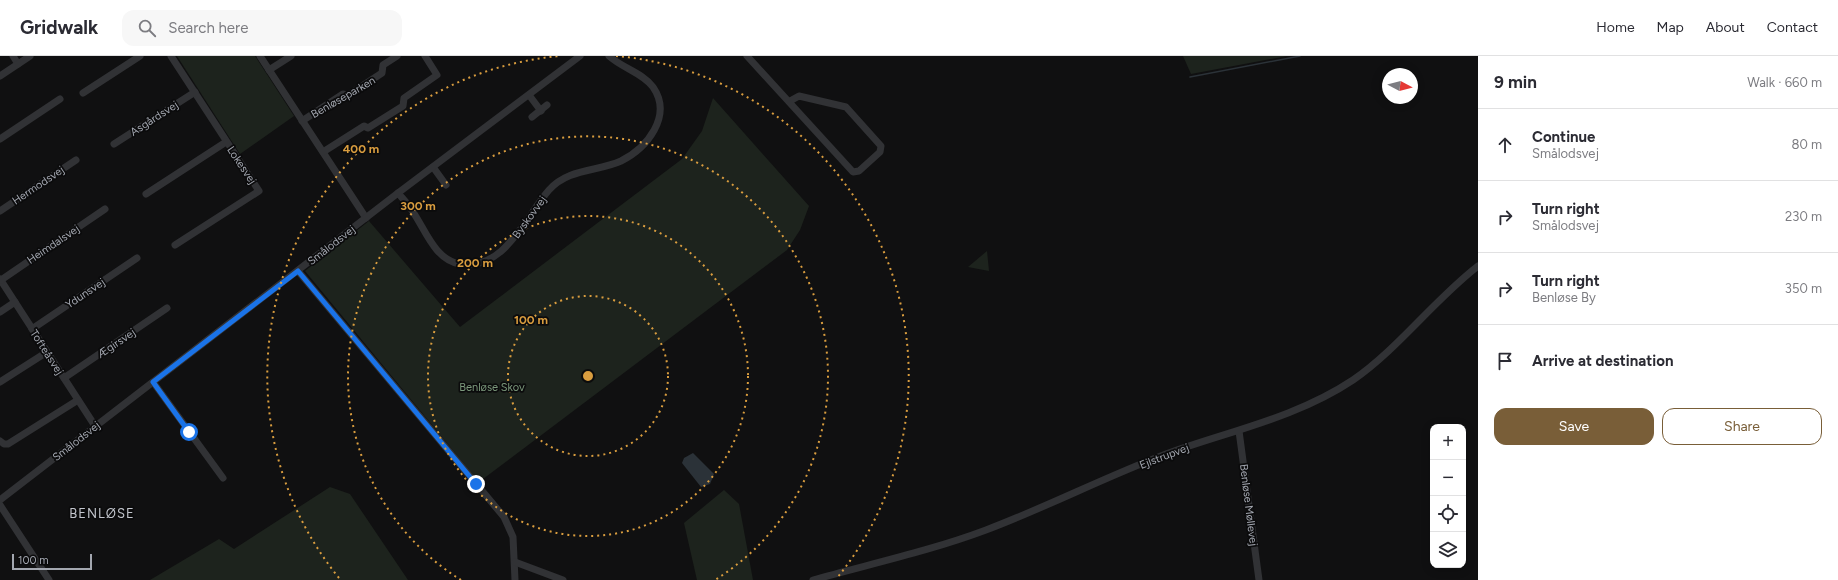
<!DOCTYPE html>
<meta charset="utf-8">
<style>
:root{--surface:#fff;--page:#f7f7f7;--text:#2b2b33;--muted:#7c7c81;--line:#e1e1e2;--accent:#795e38}
body{margin:0;font-family:Figtree,sans-serif;background:var(--page);color:var(--text)}
.controls{position:absolute;right:12px;bottom:12px;display:grid;overflow:hidden;border-radius:8px;box-shadow:0 2px 10px #0003}
.controls button{width:36px;height:36px;display:grid;place-items:center;padding:0;border:0;border-bottom:1px solid var(--line);background:var(--surface);color:var(--text);font:20px sans-serif}
.compass{position:absolute;left:1382px;top:12px;width:36px;height:36px;border-radius:50%;background:var(--surface);box-shadow:0 2px 10px #0003;rotate:97deg}
.scale{position:absolute;left:12px;bottom:10px;width:80px;box-sizing:border-box;padding-left:4px;border:2px solid #a3a7b0;border-top:0;font-size:11px;line-height:14px;white-space:nowrap;color:#a3a7b0;-webkit-text-stroke:3px #0b0b0c;paint-order:stroke}
.stop{position:absolute;width:12px;height:12px;margin:-9px;border:3px solid #1a73e8;border-radius:50%;background:#fff}
.stop.end{background:#1a73e8;border-color:#fff;box-shadow:0 1px 4px #0008}
.list{margin:0;padding:0;list-style:none}
h2{display:flex;justify-content:space-between;align-items:center;height:52px;margin:0;padding:0 16px;font-size:17px}
h2 small{font-size:13px;font-weight:400;color:var(--muted)}
.list li{display:grid;grid-template-columns:26px 1fr auto;gap:12px;align-items:center;box-sizing:border-box;height:72px;padding:0 16px;border-top:1px solid var(--line)}
.list b{display:block;font-size:15px;white-space:nowrap}
.list p{margin:0;font-size:13px;white-space:nowrap;color:var(--muted)}
.list em{font-size:13px;font-style:normal;color:var(--muted)}
.actions{display:flex;gap:8px;padding:12px 16px}
.actions a{flex:1;padding:9px 0;border:1px solid var(--accent);border-radius:12px;text-align:center;font-size:14px;color:var(--accent)}
.actions .main{background:var(--accent);color:#fff}
.icon{flex:none;width:22px;height:22px;fill:none;stroke:currentColor;stroke-width:2;stroke-linecap:round;stroke-linejoin:round}
.map{position:relative;flex:none;width:1478px;height:524px;overflow:hidden}
header{display:flex;align-items:center;gap:24px;box-sizing:border-box;height:56px;padding:0 20px;background:var(--surface);border-bottom:1px solid var(--line)}
header strong{font-size:19px}
nav{display:flex;gap:22px;margin-inline-start:auto;font-size:14px}
.search{width:280px;height:36px;background:var(--page);display:flex;align-items:center;gap:10px;box-sizing:border-box;padding:0 14px;border-radius:12px;color:var(--muted);font-size:15px}
main{display:flex}
aside{flex:1;background:var(--surface)}
.map>svg:first-child{display:block}
.green{fill:#1d231d}
.water{fill:#2b3238}
.lines{fill:none;stroke-linecap:round;stroke-linejoin:round}
.stream{stroke:#2b3238;stroke-width:1.5}
.minor{stroke:#313235;stroke-width:7}
.route{stroke:#1a73e8;stroke-width:5}
.ring{fill:none;stroke:#d99d3f;stroke-width:2;stroke-dasharray:2 4}
.labels{text-anchor:middle;stroke-width:3.5;stroke-linejoin:round;paint-order:stroke}
.street-label{font-size:11px;fill:#a3a7b0;stroke:#0b0b0c}
.park-label{font-size:11px;fill:#7c997c;stroke:#0b0b0c}
.quarter-label{font-size:13px;letter-spacing:1px;fill:#c3c6cd;stroke:#0b0b0c}
.centre{fill:#d99d3f;stroke:#0b0b0c;stroke-width:2}
.ring-label{font-size:12px;text-anchor:middle;font-weight:bold;fill:#d99d3f;stroke:#0b0b0c;stroke-width:3.5;stroke-linejoin:round;paint-order:stroke}
</style>
<header>
<strong>Gridwalk</strong>
<div class="search"><svg class="icon" aria-label="search" viewBox="0 0 24 24"><circle cx="10" cy="10" r="6"/><path d="M15 15l6 6"/></svg>Search here</div>
<nav><a>Home</a><a>Map</a><a>About</a><a>Contact</a></nav>
</header>
<main>
<div class="map">
<svg width="1478" height="524" viewBox="0 0 1478 524">
<rect width="100%" height="100%" fill="#101011"/>
<g class="green">
<polygon points="177,0 255,0 294,60 240,98"/>
<polygon points="1183,0 1287,0 1191,18"/>
<polygon points="713,42 809,150 800,174 787,194 479,426 305,215 369,165 460,271 682,103 702,75"/>
<polygon points="987,195 989,215 968,211"/>
<polygon points="330,431 350,438 408,524 150,524 219,483 234,493"/>
<polygon points="724,434 739,448 753,524 697,524 684,467"/>
</g>
<polygon class="water" points="693,397 714,418 710,428 701,431 682,407 684,402"/>
<g class="lines">
<polyline class="stream" points="1190,21 1300,0"/>
<g class="minor">
<polyline points="13,0 18,8"/>
<polyline points="171,0 259,135 175,189"/>
<polyline points="260,0 366,162"/>
<polyline points="747,0 853,116 859,115 880,96 881,90 846,51 799,40 790,45"/>
<polyline points="269,14 291,0"/>
<polyline points="0,20 30,0"/>
<polyline points="83,37 140,0"/>
<polyline points="529,39 541,55"/>
<polyline points="532,61 547,49"/>
<polyline points="302,65 343,38 347,40 382,17 383,9 397,0"/>
<polyline points="0,83 60,43"/>
<polyline points="114,88 195,36"/>
<polyline points="323,96 364,70 368,72 403,50 404,42 437,19 425,0"/>
<polyline points="433,111 446,129"/>
<path d="M398,137C403,143 409,149 413,156C426,175 435,204 460,208C505,215 525,161 549,134C569,112 597,116 621,105C647,92 673,60 653,31C643,17 622,12 609,0"/>
<polyline points="146,138 226,86"/>
<polyline points="0,155 76,104"/>
<polyline points="298,215 504,461 513,481 515,524"/>
<polyline points="0,223 95,370"/>
<polyline points="1,224 105,153"/>
<polyline points="0,256 15,246"/>
<polyline points="32,273 137,202"/>
<polyline points="64,322 167,252"/>
<polyline points="0,326 47,296"/>
<polyline points="153,326 223,422"/>
<polyline points="1239,375 1259,524"/>
<polyline points="0,385 4,388 8,388 78,344"/>
<polyline points="0,444 398,137 580,0"/>
<polyline points="0,449 49,524"/>
<polyline points="515,506 563,524"/>
<path d="M813,524C870,508 930,495 986,474C1047,451 1105,421 1166,398C1229,375 1296,362 1353,324C1398,293 1434,244 1478,210"/>
</g>
</g>
<g class="lines">
<polyline class="route" points="189,376 153,326 298,215 476,428"/>
</g>
<g class="ring">
<circle cx="588" cy="320" r="80"/>
<circle cx="588" cy="320" r="160"/>
<path d="M461 524A240 240 0 1 1 715 524"/>
<path d="M339 522A321 321 0 0 1 560 0M616 0A321 321 0 0 1 837 522"/>
</g>
<g class="labels">
<g class="street-label">
<text transform="translate(343 41) rotate(-30)" y="4">Benløseparken</text>
<text transform="translate(154 62) rotate(-33)" y="4">Asgårdsvej</text>
<text transform="translate(242 109) rotate(56)" y="4">Lokesvej</text>
<text transform="translate(38 129) rotate(-34)" y="4">Hermodsvej</text>
<text transform="translate(529 161) rotate(-54)" y="4">Byskovvej</text>
<text transform="translate(53 188) rotate(-34)" y="4">Heimdalsvej</text>
<text transform="translate(331 189) rotate(-38)" y="4">Smålodsvej</text>
<text transform="translate(85 237) rotate(-34)" y="4">Ydunsvej</text>
<text transform="translate(116 287) rotate(-34)" y="4">Ægirsvej</text>
<text transform="translate(47 296) rotate(57)" y="4">Tofteåsvej</text>
<text transform="translate(76 385) rotate(-38)" y="4">Smålodsvej</text>
<text transform="translate(1164 400) rotate(-21)" y="4">Ejlstrupvej</text>
<text transform="translate(1249 449) rotate(83)" y="4">Benløse Møllevej</text>
</g>
<g class="park-label">
<text x="492" y="335">Benløse Skov</text>
</g>
<g class="quarter-label">
<text x="102" y="462">BENLØSE</text>
</g>
</g>
<circle cx="588" cy="320" r="6" class="centre"/>
<g class="ring-label">
<text x="361" y="97">400 m</text>
<text x="418" y="154">300 m</text>
<text x="475" y="211">200 m</text>
<text x="531" y="268">100 m</text>
</g>
</svg>
<div class="controls">
<button>+</button>
<button>−</button>
<button><svg class="icon" aria-label="locate" viewBox="0 0 24 24"><circle cx="12" cy="12" r="6"/><path d="M12 2v4M12 18v4M2 12h4M18 12h4"/></svg></button>
<button><svg class="icon" aria-label="layers" viewBox="0 0 24 24"><path d="M12 4l9 5-9 5-9-5zM3 14l9 5 9-5"/></svg></button>
</div>
<svg class="compass" viewBox="-18 -18 36 36"><path d="M0-13l5 13h-10z" fill="#e53935"/><path d="M0 13l5-13h-10z" fill="#7c7c81"/></svg>
<div class="scale">100 m</div>
<div class="stop" style="left:189px;top:376px"></div>
<div class="stop end" style="left:476px;top:428px"></div>
</div>
<aside>
<h2>9 min<small>Walk · 660 m</small></h2>
<ul class="list">
<li><svg class="icon" aria-label="ahead" viewBox="0 0 24 24"><path d="M12 20V5M6 11l6-6 6 6"/></svg><div><b>Continue</b><p>Smålodsvej</p></div><em>80 m</em></li>
<li><svg class="icon" aria-label="right" viewBox="0 0 24 24"><path d="M7 20v-9h11M14 6l5 5-5 5"/></svg><div><b>Turn right</b><p>Smålodsvej</p></div><em>230 m</em></li>
<li><svg class="icon" aria-label="right" viewBox="0 0 24 24"><path d="M7 20v-9h11M14 6l5 5-5 5"/></svg><div><b>Turn right</b><p>Benløse By</p></div><em>350 m</em></li>
<li><svg class="icon" aria-label="arrive" viewBox="0 0 24 24"><path d="M6 21V4h12l-3 4 3 4H6"/></svg><div><b>Arrive at destination</b></div></li>
</ul>
<div class="actions"><a class="main">Save</a><a>Share</a></div>
</aside>
</main>
